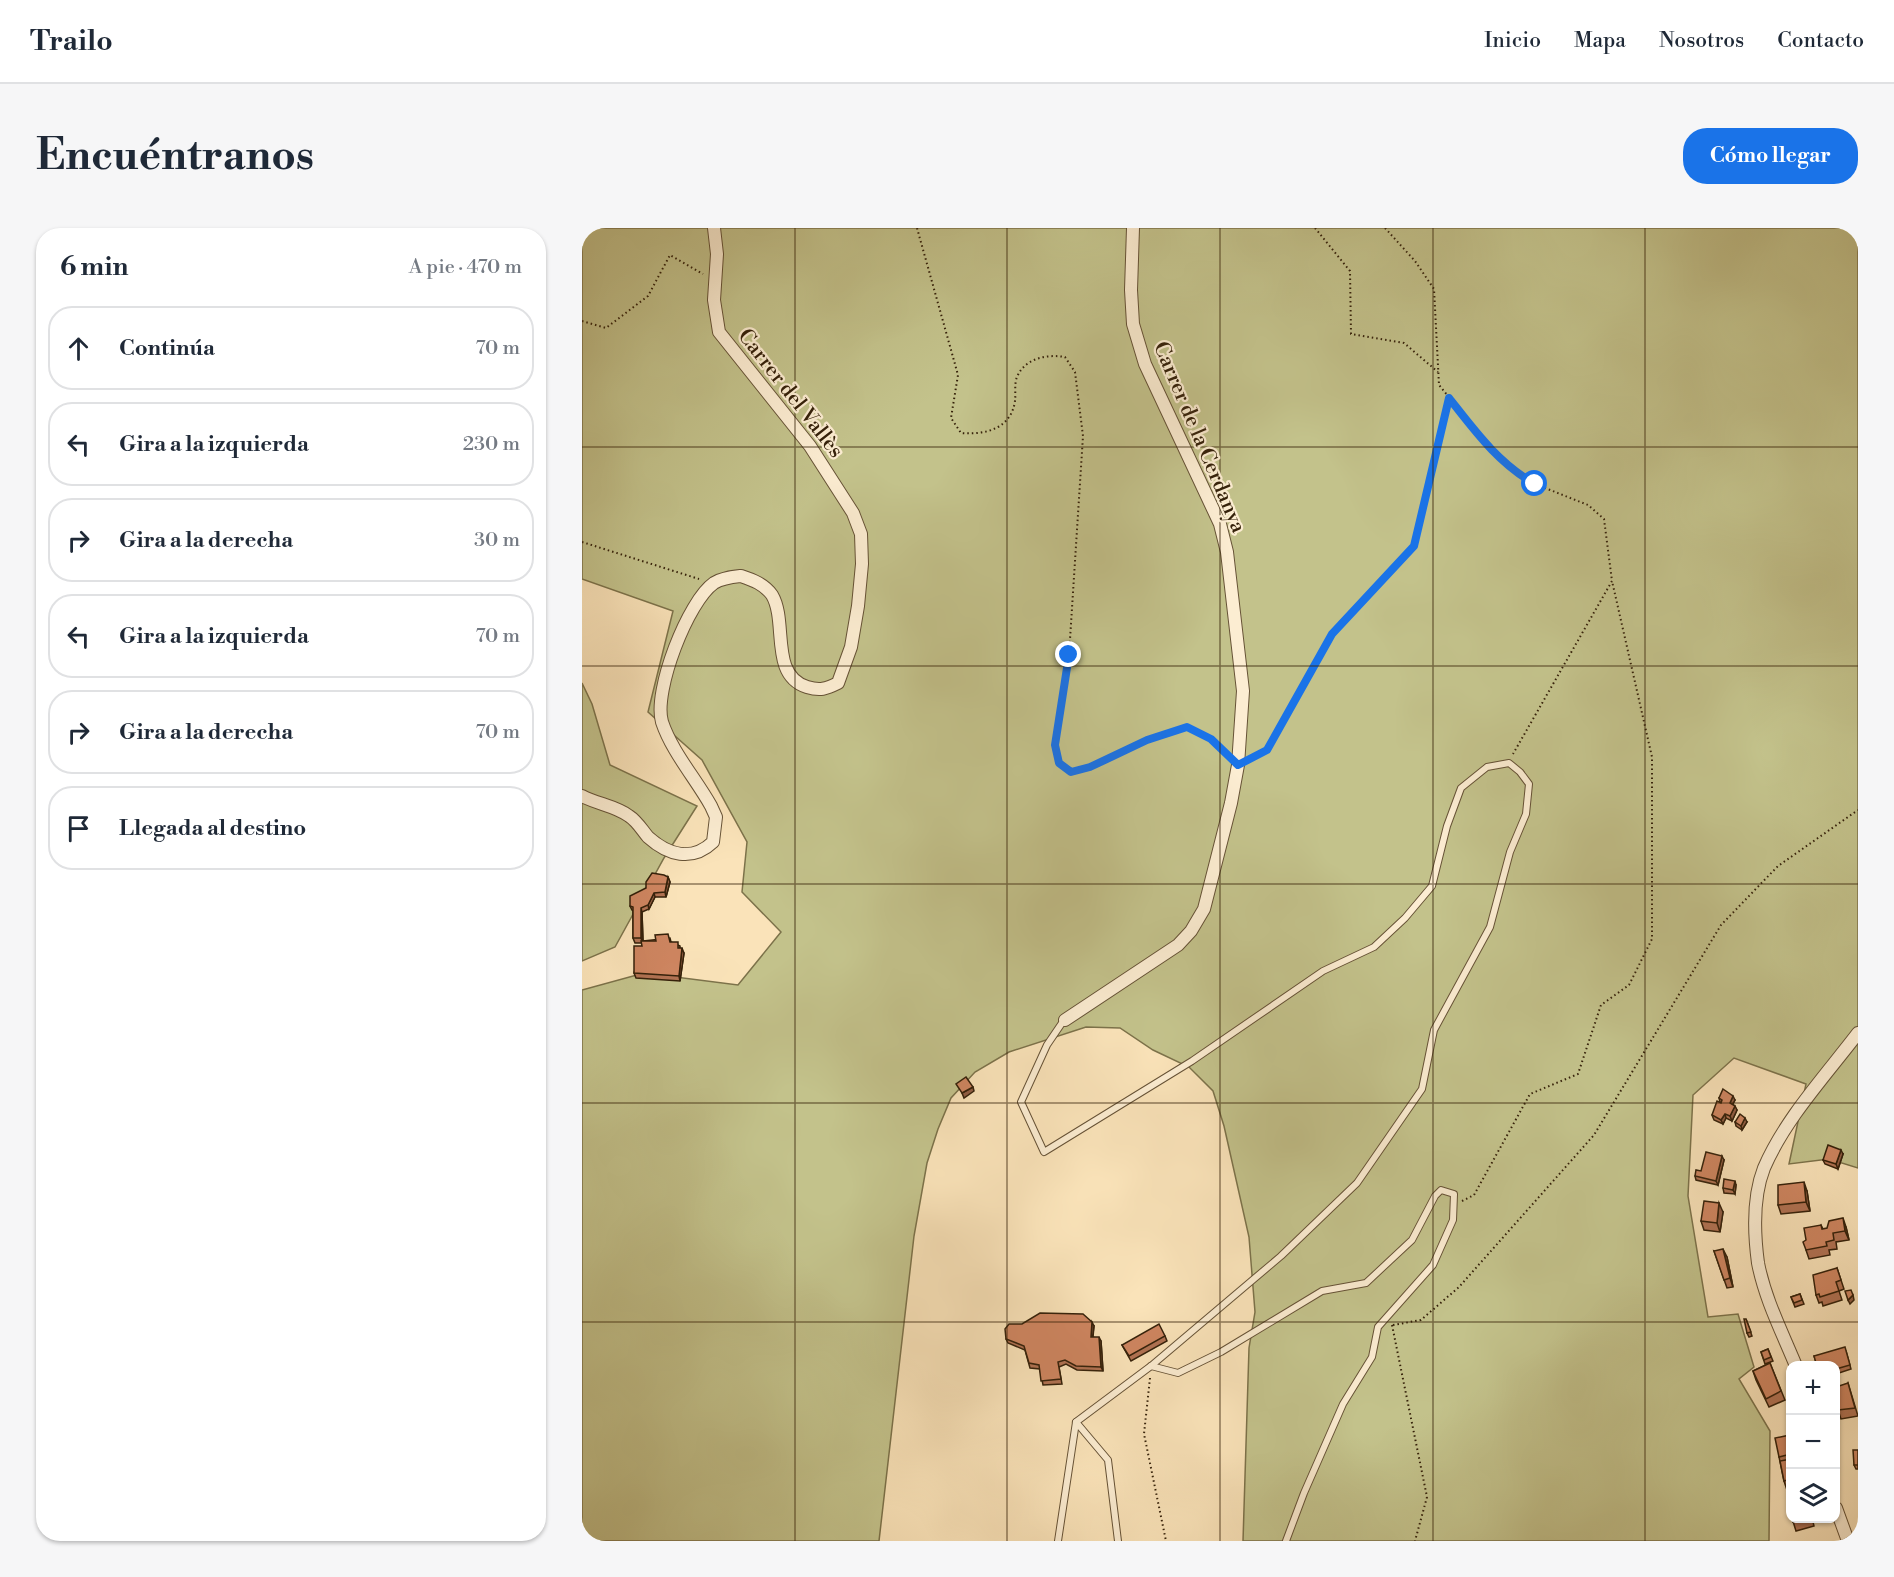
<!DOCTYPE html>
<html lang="es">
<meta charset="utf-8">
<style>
:root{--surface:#fff;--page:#f6f6f7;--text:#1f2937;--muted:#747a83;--line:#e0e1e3;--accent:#1a73e8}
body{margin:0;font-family:"Libre Bodoni",serif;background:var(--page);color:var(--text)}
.controls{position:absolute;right:18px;bottom:18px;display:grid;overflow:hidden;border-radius:12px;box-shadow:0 2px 4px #0004}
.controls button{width:54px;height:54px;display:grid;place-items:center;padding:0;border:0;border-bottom:2px solid var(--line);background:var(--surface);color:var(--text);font:30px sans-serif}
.stop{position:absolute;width:18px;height:18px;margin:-14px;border:4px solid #1a73e8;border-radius:50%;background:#fff}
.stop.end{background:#1a73e8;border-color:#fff;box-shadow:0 2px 6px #0008}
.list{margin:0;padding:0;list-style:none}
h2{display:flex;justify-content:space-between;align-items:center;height:78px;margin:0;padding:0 24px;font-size:26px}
h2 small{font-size:20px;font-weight:400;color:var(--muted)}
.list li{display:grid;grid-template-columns:39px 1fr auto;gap:18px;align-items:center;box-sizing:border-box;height:84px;margin:0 12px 12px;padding:0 12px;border:2px solid var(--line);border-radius:24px}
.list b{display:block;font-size:22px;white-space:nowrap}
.list em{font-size:20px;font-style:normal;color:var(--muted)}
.icon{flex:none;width:33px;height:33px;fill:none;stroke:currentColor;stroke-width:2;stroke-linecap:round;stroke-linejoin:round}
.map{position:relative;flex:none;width:1276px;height:1313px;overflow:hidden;border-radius:24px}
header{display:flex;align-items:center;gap:36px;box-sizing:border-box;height:84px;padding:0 30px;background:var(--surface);border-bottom:2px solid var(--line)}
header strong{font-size:28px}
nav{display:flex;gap:33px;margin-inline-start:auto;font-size:21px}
.intro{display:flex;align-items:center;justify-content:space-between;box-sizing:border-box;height:144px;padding:0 36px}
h1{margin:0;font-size:42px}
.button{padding:15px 27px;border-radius:24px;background:var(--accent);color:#fff;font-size:21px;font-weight:700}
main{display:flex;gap:36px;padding:0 36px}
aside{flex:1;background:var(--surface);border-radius:24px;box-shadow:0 2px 4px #0004}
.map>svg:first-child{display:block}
.green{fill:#c3c28b;stroke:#7c724a;stroke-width:1.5}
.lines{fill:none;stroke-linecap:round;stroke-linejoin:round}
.lane-casing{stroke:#665236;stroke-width:8}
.street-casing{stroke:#665236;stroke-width:14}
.path{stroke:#35210a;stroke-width:2;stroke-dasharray:1.5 3;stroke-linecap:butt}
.lane{stroke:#fcedd2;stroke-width:6}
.street{stroke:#fcedd2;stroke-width:12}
.wall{fill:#b17253;stroke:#35210a;stroke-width:1.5}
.shaded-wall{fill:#905d43;stroke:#35210a;stroke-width:1.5}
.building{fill:#ce8560;stroke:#35210a;stroke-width:1.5}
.route{stroke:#1a73e8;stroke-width:8}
.grid{fill:none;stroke:#35210a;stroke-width:1.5;stroke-opacity:0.55}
.labels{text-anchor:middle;stroke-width:4.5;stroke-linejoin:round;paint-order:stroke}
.street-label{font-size:21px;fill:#35210a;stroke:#fcedd2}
</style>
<header>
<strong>Trailo</strong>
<nav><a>Inicio</a><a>Mapa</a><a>Nosotros</a><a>Contacto</a></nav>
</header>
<div class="intro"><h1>Encuéntranos</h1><a class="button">Cómo llegar</a></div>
<main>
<aside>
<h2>6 min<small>A pie · 470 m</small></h2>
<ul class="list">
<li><svg class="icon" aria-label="ahead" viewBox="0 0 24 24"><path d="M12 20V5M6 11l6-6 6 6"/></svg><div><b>Continúa</b></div><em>70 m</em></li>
<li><svg class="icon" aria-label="left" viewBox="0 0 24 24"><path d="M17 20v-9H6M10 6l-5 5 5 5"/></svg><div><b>Gira a la izquierda</b></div><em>230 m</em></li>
<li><svg class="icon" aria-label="right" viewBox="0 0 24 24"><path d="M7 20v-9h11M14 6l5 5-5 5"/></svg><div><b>Gira a la derecha</b></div><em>30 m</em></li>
<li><svg class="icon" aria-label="left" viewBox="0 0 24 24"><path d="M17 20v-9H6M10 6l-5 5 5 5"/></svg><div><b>Gira a la izquierda</b></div><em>70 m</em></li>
<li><svg class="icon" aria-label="right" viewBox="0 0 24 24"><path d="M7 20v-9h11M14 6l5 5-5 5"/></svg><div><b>Gira a la derecha</b></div><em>70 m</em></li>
<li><svg class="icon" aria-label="arrive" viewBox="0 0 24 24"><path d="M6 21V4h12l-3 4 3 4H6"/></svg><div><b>Llegada al destino</b></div></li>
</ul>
</aside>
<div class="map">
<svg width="1276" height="1313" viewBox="0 0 1276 1313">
<rect width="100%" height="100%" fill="#fae3b9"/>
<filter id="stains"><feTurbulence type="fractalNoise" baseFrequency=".00333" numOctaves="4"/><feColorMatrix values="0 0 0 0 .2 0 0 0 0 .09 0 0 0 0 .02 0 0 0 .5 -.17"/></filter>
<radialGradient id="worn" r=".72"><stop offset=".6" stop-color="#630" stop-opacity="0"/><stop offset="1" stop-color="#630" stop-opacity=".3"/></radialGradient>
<g class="green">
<polygon points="0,0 1276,0 1276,940 1247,931 1207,936 1224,856 1152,830 1111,867 1106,968 1126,1089 1156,1086 1172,1139 1157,1151 1188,1203 1187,1313 661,1313 667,1120 673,1084 667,1009 642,898 631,863 607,839 571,822 538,800 504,799 427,824 393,844 369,870 356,901 345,935 332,1008 297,1313 0,1313 0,762 62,745 156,757 199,704 160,664 165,614 120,532 66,484 91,383 0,351"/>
<polygon points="0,455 10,476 28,537 115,578 82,630 33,719 0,733"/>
</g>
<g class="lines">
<defs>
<g id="lane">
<polyline points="569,1138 596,1145 639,1124 740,1063 784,1055 830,1012 853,968 859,962 872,966 871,992 851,1037 796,1099 790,1129 761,1176 722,1265 704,1313"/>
<polyline points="494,1194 526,1232 536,1313"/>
<polyline points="476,1313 494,1194 569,1138 699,1028 775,955 840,861 852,802 908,699 928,624 944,586 947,556 938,544 927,535 905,539 879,560 865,598 850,658 823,690 792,719 741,743 610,833 462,924 439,874 465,817 482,792"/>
</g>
<g id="street">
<path d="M0,568C15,576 34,578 47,588C55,593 60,602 66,609C86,627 110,634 131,614L134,589L129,578C114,551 90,524 80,494C71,463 106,373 132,355C140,350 150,349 159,348C171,352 182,356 190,367C206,394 187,447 225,459C238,463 244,461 256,455L269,419L276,378L280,336L279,306L271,285L228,218L137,104L132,72L135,26L132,0"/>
<polyline points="483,792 596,717 609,703 622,681 649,575 656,537 661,463 645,324 638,296 563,136 551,96 549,62 551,0"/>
<path d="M1214,1138C1200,1104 1183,1071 1176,1035C1172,1005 1171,968 1182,940C1203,891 1244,847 1276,805"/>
<polyline points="1254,1280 1266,1313"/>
</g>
</defs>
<use href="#lane" class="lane-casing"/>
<use href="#street" class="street-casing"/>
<g class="path">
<path d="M335,0L376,147L369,190L379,205C403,207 429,201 433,173C434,166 432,156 435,149C443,130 465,126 483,129L493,144L501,208L487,427L473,517L477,535L489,544L508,539L565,512L605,499L629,511L645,526"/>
<polyline points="733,0 768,43 769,106 822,115 856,144"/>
<polyline points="803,0 833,33 852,61 857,157 908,220 930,242 953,256 1006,277 1022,291 1030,353 931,526"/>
<polyline points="0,93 24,100 66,68 88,27 121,46"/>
<polyline points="0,314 117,351"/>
<polyline points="668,530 685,522 750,406 832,317 867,170"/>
<polyline points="880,973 892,967 948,866 996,846 1019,777 1047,757 1070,711 1070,529 1030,353"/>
<polyline points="810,1097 845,1269 833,1313"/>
<polyline points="811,1097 839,1092 877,1059 1012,907 1139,697 1196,638 1276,582"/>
<polyline points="568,1150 562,1206 584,1313"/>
</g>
<use href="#lane" class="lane"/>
<use href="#street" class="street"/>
</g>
<g class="wall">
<polygon points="86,649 88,654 84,669 73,669 67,681 60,684 61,713 88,710 89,714 98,718 98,720 102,725 98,753 54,750 52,745 60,718 60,715 53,715 51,710 51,683 50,682 48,678 64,660"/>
<polygon points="1137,870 1153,872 1151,876 1155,882 1150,893 1144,890 1141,896 1132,892 1130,887 1138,874"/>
<polygon points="1153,894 1165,894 1160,902 1154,898"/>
<polygon points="1261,926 1256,941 1243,936 1241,932"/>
<polygon points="1142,932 1136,957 1114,952 1113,948 1119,943"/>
<polygon points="1154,957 1153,966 1142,965 1141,960"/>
<polygon points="1225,963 1228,983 1199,986 1196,977"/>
<polygon points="1141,984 1138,1004 1122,1002 1119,993"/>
<polygon points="1239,997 1241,1001 1264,999 1267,1012 1254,1014 1255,1021 1247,1022 1248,1027 1227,1031 1224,1022"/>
<polygon points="1132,1023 1145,1029 1151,1059 1145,1060"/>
<polygon points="1255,1040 1262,1061 1257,1063 1260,1072 1241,1078 1240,1074 1237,1075 1234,1067"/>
<polygon points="1218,1066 1222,1076 1213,1079 1209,1069"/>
<polygon points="1164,1091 1170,1108 1167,1109 1165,1105"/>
<polygon points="512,1098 511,1109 519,1113 521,1143 495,1142 484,1136 477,1139 480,1156 461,1157 458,1141 448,1140 443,1122 426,1115 424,1111"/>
<polygon points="583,1108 585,1113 549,1133 540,1117"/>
<polygon points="1186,1121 1191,1133 1183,1136 1179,1124"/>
<polygon points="1264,1123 1269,1141 1254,1146 1254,1137 1235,1137 1232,1128"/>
<polygon points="1188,1135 1203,1172 1187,1179 1174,1152 1171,1143"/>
<polygon points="1266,1155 1276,1188 1259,1191 1256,1182"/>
<polygon points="1209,1208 1209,1261 1205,1262 1202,1253 1197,1229"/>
<polygon points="1276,1222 1276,1241 1274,1241 1272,1237"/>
<polygon points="1210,1290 1230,1290 1232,1298 1214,1303"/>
</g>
<g class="shaded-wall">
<polygon points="86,649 88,654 84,669 83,664"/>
<polygon points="72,665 73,669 67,681 66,677"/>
<polygon points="59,680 60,684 61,715 59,710"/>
<polygon points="100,720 102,725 98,753 97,748"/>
<polygon points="391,859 392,863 382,870 380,865"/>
<polygon points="1151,868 1153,872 1149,879 1148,875"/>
<polygon points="1153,878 1155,882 1150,893 1148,888"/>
<polygon points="1143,886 1144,890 1141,896 1139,892"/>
<polygon points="1163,890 1165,894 1160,902 1159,898"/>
<polygon points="1259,922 1261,926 1256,941 1254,936"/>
<polygon points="1140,928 1142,932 1136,957 1134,953"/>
<polygon points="1153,953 1154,957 1153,966 1151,962"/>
<polygon points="1222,954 1225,963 1228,983 1224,974"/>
<polygon points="1137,975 1141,984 1138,1004 1135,995"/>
<polygon points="1261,990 1264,999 1267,1012 1263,1003"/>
<polygon points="1141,1021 1145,1029 1151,1059 1148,1050"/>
<polygon points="1271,1067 1272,1072 1268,1076 1266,1072"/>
<polygon points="510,1094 512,1098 510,1113 509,1109"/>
<polygon points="517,1109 519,1113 521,1143 519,1139"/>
</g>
<g class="building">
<polygon points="70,645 82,647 86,649 83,664 72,665 66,677 59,680 59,710 51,710 51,679 48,678 48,668 64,660 64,654"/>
<polygon points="86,706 88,714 96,714 96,720 100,720 97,748 52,745 52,718 60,718 59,713 74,713 73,707"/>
<polygon points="384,849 391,859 380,865 374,856"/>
<polygon points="1141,861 1151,868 1148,875 1153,878 1148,888 1143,886 1139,892 1130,887 1135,873 1139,875 1140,872 1137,870"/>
<polygon points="1158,886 1163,890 1159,898 1153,894"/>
<polygon points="1246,917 1259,922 1254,936 1241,932"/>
<polygon points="1124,924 1140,928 1134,953 1113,948 1114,942 1119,943"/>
<polygon points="1142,951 1153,953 1151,962 1141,960"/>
<polygon points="1222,954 1224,974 1196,977 1196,957"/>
<polygon points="1122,973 1137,975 1135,995 1119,993"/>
<polygon points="1261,990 1263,1003 1251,1005 1252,1012 1244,1014 1245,1018 1224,1022 1221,1014 1224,1012 1222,1000 1239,997 1240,1001 1245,1000 1247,993"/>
<polygon points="1141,1021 1148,1050 1142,1052 1132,1023"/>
<polygon points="1255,1040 1259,1052 1254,1054 1257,1063 1238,1069 1237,1066 1234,1067 1231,1047"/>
<polygon points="1269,1062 1271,1067 1266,1072 1263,1063"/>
<polygon points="1218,1066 1220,1072 1212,1075 1209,1069"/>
<polygon points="458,1085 501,1086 510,1094 509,1109 517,1109 519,1139 494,1138 483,1132 476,1134 479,1151 459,1153 457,1137 447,1135 442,1118 424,1111 423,1101 427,1096 440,1096"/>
<polygon points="1162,1091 1164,1091 1169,1104 1165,1105"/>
<polygon points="577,1096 583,1108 547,1128 540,1117"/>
<polygon points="1263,1119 1268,1137 1254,1141 1254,1137 1240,1137 1239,1134 1234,1135 1232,1128"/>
<polygon points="1186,1121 1189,1129 1182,1132 1179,1124"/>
<polygon points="1188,1135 1199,1163 1184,1171 1171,1143"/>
<polygon points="1266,1155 1273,1180 1256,1182 1254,1172 1254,1159"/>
<polygon points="1208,1207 1209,1226 1197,1229 1193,1210"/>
<polygon points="1271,1222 1276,1222 1276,1237 1272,1237"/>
<polygon points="1209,1231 1209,1251 1202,1253 1198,1233"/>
<polygon points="1210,1290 1224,1290 1211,1294"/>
</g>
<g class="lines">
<path class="route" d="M487,427L473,517L477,535L489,544L508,539L565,512L605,499L629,511L656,537L685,522L750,406L832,318L867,170C893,203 916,235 953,256"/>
</g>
<path class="grid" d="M213,0V1313M425,0V1313M638,0V1313M851,0V1313M1063,0V1313M0,219H1276M0,438H1276M0,656H1276M0,875H1276M0,1094H1276"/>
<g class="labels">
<g class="street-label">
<text transform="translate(209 165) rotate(52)" y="7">Carrer del Vallès</text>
<text transform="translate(618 209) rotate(67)" y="7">Carrer de la Cerdanya</text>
</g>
</g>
<rect width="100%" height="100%" filter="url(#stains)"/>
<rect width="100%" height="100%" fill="url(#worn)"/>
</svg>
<div class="controls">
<button>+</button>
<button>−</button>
<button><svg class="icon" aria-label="layers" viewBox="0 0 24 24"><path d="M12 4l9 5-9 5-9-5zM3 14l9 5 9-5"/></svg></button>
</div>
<div class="stop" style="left:953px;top:256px"></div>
<div class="stop end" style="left:487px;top:427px"></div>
</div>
</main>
